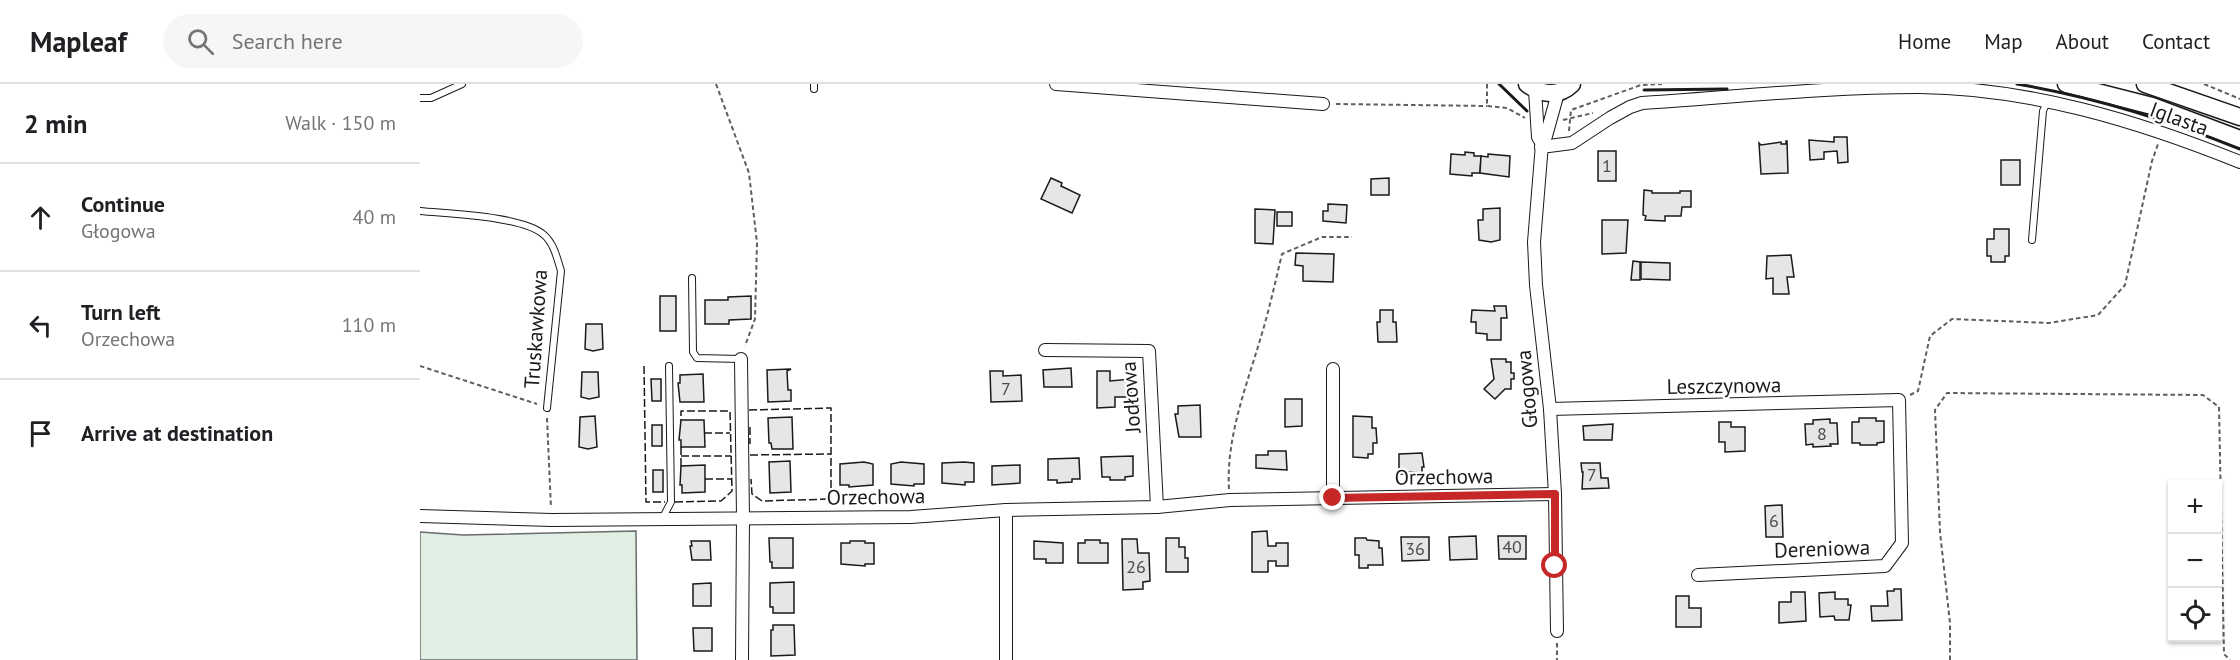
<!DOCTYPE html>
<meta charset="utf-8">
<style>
:root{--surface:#fff;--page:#f6f6f6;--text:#202124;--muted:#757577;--line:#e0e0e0}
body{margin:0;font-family:"PT Sans",sans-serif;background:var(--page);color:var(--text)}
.controls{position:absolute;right:18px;bottom:18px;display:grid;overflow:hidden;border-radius:0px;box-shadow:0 2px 4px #0004}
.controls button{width:54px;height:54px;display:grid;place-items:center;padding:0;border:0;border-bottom:2px solid var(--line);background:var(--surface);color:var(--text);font:30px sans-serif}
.stop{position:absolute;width:18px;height:18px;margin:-14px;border:4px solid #c62828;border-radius:50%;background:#fff}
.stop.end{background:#c62828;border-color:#fff;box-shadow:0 2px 6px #0008}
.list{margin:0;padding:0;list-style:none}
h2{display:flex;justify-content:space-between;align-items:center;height:78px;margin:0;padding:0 24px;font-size:26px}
h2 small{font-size:20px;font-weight:400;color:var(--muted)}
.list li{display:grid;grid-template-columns:39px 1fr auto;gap:18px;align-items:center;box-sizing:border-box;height:108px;padding:0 24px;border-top:2px solid var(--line)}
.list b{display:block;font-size:22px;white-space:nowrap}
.list p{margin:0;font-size:20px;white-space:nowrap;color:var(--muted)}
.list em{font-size:20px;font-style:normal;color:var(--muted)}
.icon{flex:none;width:33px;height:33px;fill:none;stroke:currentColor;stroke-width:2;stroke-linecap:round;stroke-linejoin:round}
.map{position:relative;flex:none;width:1820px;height:576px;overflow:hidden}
header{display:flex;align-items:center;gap:36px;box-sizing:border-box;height:84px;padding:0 30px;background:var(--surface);border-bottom:2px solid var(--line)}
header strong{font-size:28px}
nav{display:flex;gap:33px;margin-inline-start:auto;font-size:21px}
.search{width:420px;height:54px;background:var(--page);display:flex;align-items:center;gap:15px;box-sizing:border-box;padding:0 21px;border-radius:33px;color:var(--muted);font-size:22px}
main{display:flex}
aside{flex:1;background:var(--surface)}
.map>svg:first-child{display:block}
.green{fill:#e0efe3;stroke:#6a6a6a;stroke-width:1.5}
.building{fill:#e6e6e6;stroke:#1a1a1a;stroke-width:1.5}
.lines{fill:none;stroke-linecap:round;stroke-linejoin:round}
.service-casing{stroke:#1a1a1a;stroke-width:8}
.minor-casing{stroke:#1a1a1a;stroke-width:14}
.secondary-casing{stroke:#1a1a1a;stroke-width:19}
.path{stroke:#5f5f5f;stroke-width:2;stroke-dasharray:4.5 3;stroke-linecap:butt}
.service{stroke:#fff;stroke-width:6}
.minor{stroke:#fff;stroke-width:12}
.secondary{stroke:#fff;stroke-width:16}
.fence{stroke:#1a1a1a;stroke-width:1.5;stroke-dasharray:8 3;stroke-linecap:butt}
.wall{stroke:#1a1a1a;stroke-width:3}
.route{stroke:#c62828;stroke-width:8}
.labels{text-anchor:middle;stroke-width:4.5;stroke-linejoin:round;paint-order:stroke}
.number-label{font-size:18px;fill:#4d4d4d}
.street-label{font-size:21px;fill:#1a1a1a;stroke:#fff}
</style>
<header>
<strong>Mapleaf</strong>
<div class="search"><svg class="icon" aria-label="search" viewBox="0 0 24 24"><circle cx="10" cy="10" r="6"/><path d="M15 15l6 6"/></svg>Search here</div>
<nav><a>Home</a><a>Map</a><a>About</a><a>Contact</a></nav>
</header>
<main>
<aside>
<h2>2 min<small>Walk · 150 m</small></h2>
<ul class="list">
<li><svg class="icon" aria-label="ahead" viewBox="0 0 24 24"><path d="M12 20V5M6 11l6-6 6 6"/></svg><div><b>Continue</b><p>Głogowa</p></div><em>40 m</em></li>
<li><svg class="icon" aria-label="left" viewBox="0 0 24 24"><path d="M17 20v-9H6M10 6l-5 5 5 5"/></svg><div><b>Turn left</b><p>Orzechowa</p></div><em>110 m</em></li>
<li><svg class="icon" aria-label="arrive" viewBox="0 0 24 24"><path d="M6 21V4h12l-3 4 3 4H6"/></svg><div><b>Arrive at destination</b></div></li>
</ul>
</aside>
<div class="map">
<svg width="1820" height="576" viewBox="0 0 1820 576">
<rect width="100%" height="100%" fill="#fff"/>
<polygon class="green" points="216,447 217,576 0,576 0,448 43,451"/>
<g class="building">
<polygon points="1414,53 1427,53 1428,78 1418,79 1417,67 1404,68 1404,75 1390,76 1389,56 1414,58"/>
<polygon points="1366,57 1367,57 1368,89 1341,90 1339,59 1341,61 1361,58 1361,60 1366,60"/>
<rect x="1178" y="67" width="18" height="30"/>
<polygon points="1045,68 1054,69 1054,72 1061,72 1060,89 1052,89 1052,92 1030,90 1031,70 1045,71"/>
<polygon points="1068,70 1090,72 1089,93 1060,89 1061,72 1068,73"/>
<rect x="1581" y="76" width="19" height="25"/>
<polygon points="631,94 642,99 641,102 660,111 652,129 621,115"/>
<polygon points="969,94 969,111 951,111 951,95"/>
<polygon points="1224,106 1232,107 1232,109 1260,109 1260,107 1271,107 1271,123 1262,123 1261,132 1245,132 1245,137 1225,136 1226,132 1223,131"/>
<polygon points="908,120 927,121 926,139 903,137 903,127 908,127"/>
<polygon points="1080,124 1080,156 1071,158 1059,156 1058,136 1063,136 1063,125"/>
<polygon points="835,125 855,126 853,160 835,159"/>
<rect x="857" y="128" width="15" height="14"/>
<polygon points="1182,136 1208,136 1206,169 1182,170"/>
<polygon points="1574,145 1589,145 1589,172 1585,172 1585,178 1571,178 1571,172 1567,172 1567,155 1574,155"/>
<polygon points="876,169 914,170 913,198 883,197 883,182 875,181"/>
<polygon points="1371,171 1374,193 1367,193 1369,210 1353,210 1353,194 1346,195 1347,172"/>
<polygon points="1213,177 1220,178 1220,196 1211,196"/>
<polygon points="1221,178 1250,179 1250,196 1221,195"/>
<rect x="240" y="212" width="16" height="35"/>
<polygon points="331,212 331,235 309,236 309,240 285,240 285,216 308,216 308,213"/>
<polygon points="1074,222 1086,222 1087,234 1081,234 1081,256 1067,256 1067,250 1056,249 1056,238 1051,238 1052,226 1075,227"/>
<polygon points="960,226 973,226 973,238 976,238 977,258 958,258 957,238 960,238"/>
<polygon points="166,240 182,240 183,265 173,267 165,265"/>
<polygon points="1071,275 1086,275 1086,278 1091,278 1091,289 1094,289 1094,295 1091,295 1091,305 1085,305 1075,315 1064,305 1074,295"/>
<polygon points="651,284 652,303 624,303 623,286"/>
<polygon points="371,285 367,287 368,306 371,306 371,317 348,318 347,286"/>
<polygon points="570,287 583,287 583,292 601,291 602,317 571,318"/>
<polygon points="677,287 690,287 690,297 711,295 711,313 695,313 695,323 677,324"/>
<polygon points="162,288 178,288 179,313 169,315 161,313"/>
<polygon points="283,290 284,318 260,318 258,299 260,299 260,291"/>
<polygon points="231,295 241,295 241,317 232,317"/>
<polygon points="865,315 882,315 882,342 865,343"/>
<polygon points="780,321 781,353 759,353 755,330 758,330 758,322"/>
<polygon points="175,332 177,363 168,365 159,363 160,333"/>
<polygon points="933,332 952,333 952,344 956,344 957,359 953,359 953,370 948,370 948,374 933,373"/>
<polygon points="372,333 373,365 352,365 351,359 349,359 348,334"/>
<polygon points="1439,334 1456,334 1456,337 1464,337 1464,358 1457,359 1457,361 1440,361 1440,359 1432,359 1432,338 1439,338"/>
<polygon points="1410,335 1410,339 1417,339 1418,360 1410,360 1411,362 1393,363 1393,360 1386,361 1385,340 1393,340 1393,336"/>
<polygon points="261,336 284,336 285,363 261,363 261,356 259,356"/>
<polygon points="1299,338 1311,338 1311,343 1325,343 1325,367 1305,368 1305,358 1299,358"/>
<polygon points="1193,340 1192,356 1164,356 1163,342"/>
<rect x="232" y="341" width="10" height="21"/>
<polygon points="848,367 866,367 867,386 836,384 836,371 848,371"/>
<polygon points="1002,369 1004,383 1002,383 1002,389 988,388 988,390 979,390 979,370"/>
<polygon points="713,372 713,392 705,393 705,396 690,396 690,393 682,393 681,373"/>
<polygon points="659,374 660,395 652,395 652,398 637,399 637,396 628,396 628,375"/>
<polygon points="370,377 371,408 350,409 349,378"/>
<polygon points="444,378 453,380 453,401 429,403 429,401 420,401 420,380"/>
<polygon points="481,378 504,380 504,400 494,400 494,402 471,400 471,380"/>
<polygon points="544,378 554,379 554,398 545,398 545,401 522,399 522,379"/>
<polygon points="1161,379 1180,379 1181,394 1188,394 1189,404 1162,405 1163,388 1162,388"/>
<polygon points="285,381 285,408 262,409 262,401 260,401 261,382"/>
<polygon points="600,381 600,399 572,401 572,382"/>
<rect x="233" y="386" width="10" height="22"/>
<polygon points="1362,421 1363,453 1346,453 1345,422"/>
<polygon points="847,447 848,462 856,462 856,459 868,459 868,482 856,482 856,477 848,477 848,488 832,488 832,448"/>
<polygon points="1056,452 1057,475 1030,476 1029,453"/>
<polygon points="1078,452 1106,452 1106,475 1079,475"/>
<polygon points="981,453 1009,453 1009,476 982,477"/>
<polygon points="349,454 373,454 373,484 352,484 352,478 350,478"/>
<polygon points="746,454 759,454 759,463 765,463 765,474 768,474 768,488 746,488"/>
<polygon points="935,454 946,454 947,456 959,457 959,464 962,464 963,481 948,481 948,484 939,484 939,471 935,471"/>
<polygon points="702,455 717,455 718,469 729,469 730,497 723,498 723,505 703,506"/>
<polygon points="665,456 680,456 680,459 688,459 688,479 658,479 658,459 665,459"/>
<polygon points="271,457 290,457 291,476 272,476 270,462 272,462"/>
<polygon points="430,457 445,457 445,459 454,459 454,480 445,480 445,482 421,480 421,459 430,459"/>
<polygon points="614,457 643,459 643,479 626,479 626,475 614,475"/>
<polygon points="374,498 374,529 353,529 353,523 350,523 350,499"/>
<polygon points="291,499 291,522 273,522 273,500"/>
<polygon points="1474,505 1481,505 1482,536 1452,537 1451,522 1468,522 1467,507 1474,507"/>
<polygon points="1371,508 1385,508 1386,537 1359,539 1359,518 1371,518"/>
<polygon points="1415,508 1415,515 1428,515 1428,521 1431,521 1429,536 1415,536 1414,532 1400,533 1399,509"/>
<polygon points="1256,512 1269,512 1269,524 1281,524 1281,543 1256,543"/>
<polygon points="353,541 374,541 375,571 351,572 351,546 353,546"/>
<polygon points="273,544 292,544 292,567 274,567"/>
</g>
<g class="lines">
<defs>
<g id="service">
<polyline points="394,5 394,0"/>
<polyline points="0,14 11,14 42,0"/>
<path d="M0,127C29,130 101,132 123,150C134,159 137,174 141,187L127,324"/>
<polyline points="1612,156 1623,27 1627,18"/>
<polyline points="272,194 273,268 277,274 321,275"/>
<polyline points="242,435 251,418 249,282"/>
</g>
<g id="minor">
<polyline points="636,0 903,20"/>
<polyline points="1115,6 1118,53 1122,60"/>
<path d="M1121,63L1152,59L1190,34L1210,23L1222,19C1314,13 1407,3 1499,3C1610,4 1718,37 1820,78"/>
<polyline points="625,266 729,267 737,423"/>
<polyline points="321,275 323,433 322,576"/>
<polyline points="1130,325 1479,316 1482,459 1465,482 1278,491"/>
<polyline points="913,414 913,285"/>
<polyline points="0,432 132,436 491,433 586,426 737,423 810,416 1135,410"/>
<polyline points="1137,547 1135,410 1130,325 1116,201 1114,158 1122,60 1126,52 1138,9"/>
<polyline points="586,576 586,426"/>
</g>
<g id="secondary">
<path d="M1107,0C1121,11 1139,13 1152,0"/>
<polyline points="1646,0 1732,22 1820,55"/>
<polyline points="1725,0 1820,33"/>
</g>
</defs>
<use href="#service" class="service-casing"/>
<use href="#minor" class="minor-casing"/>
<use href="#secondary" class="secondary-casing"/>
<g class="path">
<polyline points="296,0 329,89 337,159 335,235 325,262"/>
<polyline points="1067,0 1067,22 1087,24 1105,34"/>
<polyline points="1784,0 1820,15"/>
<polyline points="916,20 1067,22"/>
<polyline points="1143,36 1173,29"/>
<polyline points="1149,47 1151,26 1221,1 1242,0"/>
<polyline points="0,282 117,320"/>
<polyline points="1490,311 1498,307 1510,252 1532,235 1629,239 1678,231 1705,201 1732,77 1738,60"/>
<polyline points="127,334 131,424"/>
<path d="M809,405C806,354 826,303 840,256C849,227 855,199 862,170L902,153H932"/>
<polyline points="1137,559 1137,576"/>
<polyline points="1530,576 1530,539 1520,448 1515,326 1527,309 1783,311 1799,323 1804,570 1810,576"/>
</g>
<use href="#service" class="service"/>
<use href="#minor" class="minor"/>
<use href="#secondary" class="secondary"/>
<g class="fence">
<polyline points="224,282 226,418 245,418"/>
<polyline points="329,326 411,324 411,415 342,417 332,410 331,395"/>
<polyline points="330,343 330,360"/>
<polyline points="284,349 310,349"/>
<polyline points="261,363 261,382"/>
<polyline points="330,371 411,370"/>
<polyline points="261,372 311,372"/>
<polyline points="285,395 312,395"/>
<polyline points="255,418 301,417 312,407 310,327 261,327 261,336"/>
</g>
<g class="wall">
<polyline points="1079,0 1107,27"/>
<path d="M1597,0C1674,13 1748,36 1820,65"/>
<polyline points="1224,6 1307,5"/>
</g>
</g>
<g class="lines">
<polyline class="route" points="913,414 1135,410 1135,482"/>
</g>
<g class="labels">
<g class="number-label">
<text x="1187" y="88">1</text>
<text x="586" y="311">7</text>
<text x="1402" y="356">8</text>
<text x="1172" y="397">7</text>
<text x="1354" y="443">6</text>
<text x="1092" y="469">40</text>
<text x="995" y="471">36</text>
<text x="716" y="489">26</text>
</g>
<g class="street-label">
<text transform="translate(1759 35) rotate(20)" y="7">Iglasta</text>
<text transform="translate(116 245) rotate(-86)" y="7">Truskawkowa</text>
<text transform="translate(1304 302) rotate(-1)" y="7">Leszczynowa</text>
<text transform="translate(1107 305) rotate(-95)" y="7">Głogowa</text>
<text transform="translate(711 313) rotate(-94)" y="7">Jodłowa</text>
<text transform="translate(1024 393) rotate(-1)" y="7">Orzechowa</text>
<text transform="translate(456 413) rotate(-1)" y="7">Orzechowa</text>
<text transform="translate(1402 465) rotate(-2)" y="7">Dereniowa</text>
</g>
</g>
</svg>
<div class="controls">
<button>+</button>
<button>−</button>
<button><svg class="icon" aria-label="locate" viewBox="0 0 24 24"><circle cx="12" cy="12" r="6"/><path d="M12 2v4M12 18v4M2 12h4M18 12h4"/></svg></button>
</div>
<div class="stop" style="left:1135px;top:482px"></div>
<div class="stop end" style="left:913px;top:414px"></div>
</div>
</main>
